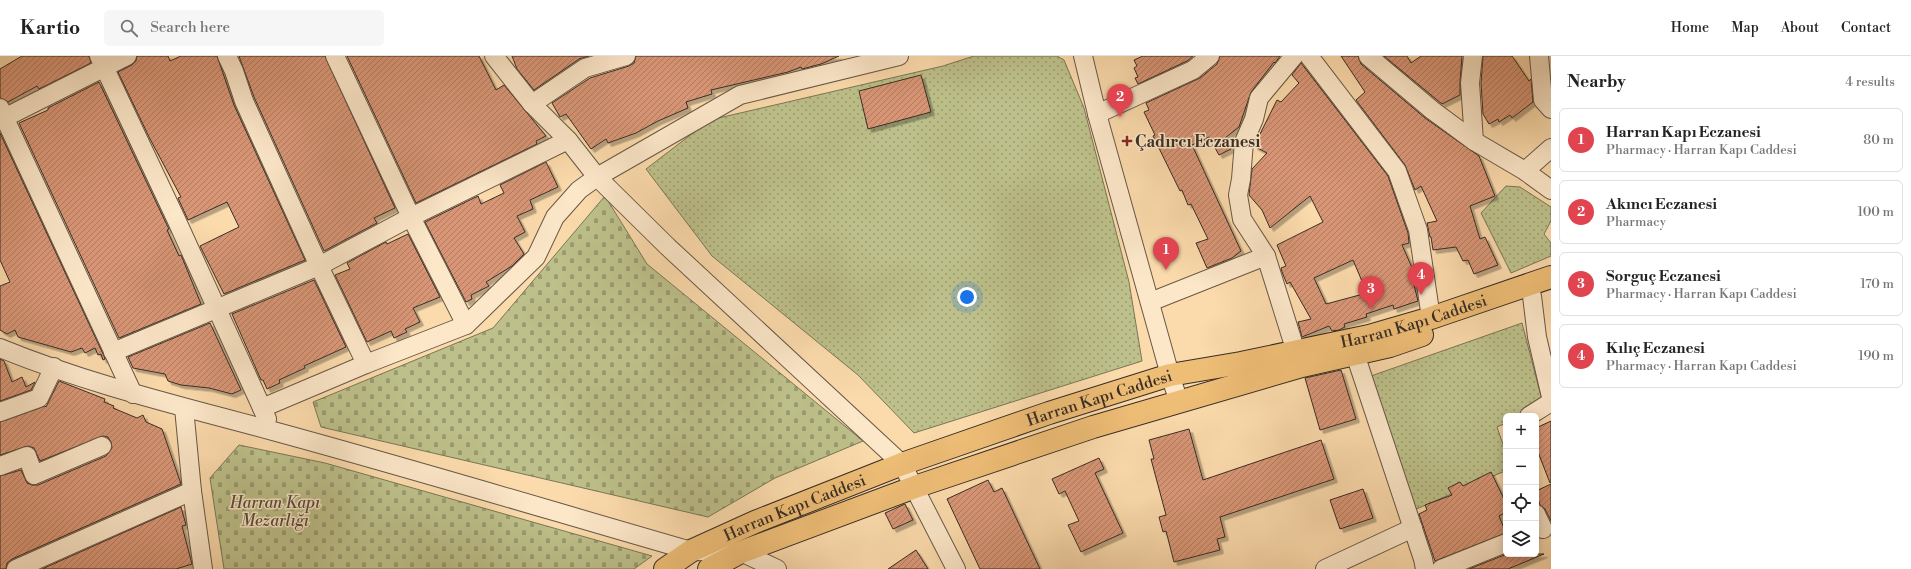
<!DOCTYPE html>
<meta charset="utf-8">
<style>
:root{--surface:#fff;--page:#f6f6f6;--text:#222;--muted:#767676;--line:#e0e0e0;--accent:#8f2418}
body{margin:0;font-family:"Libre Bodoni",serif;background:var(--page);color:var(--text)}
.controls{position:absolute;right:12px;bottom:12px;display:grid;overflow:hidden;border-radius:6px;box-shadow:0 2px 10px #0003}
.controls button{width:36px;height:36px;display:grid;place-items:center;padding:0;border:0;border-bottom:1px solid var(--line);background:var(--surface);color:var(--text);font:20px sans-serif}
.you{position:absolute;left:967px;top:241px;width:14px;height:14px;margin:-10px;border:3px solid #fff;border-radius:50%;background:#1a73e8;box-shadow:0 0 0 6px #1a73e833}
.badge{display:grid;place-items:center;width:26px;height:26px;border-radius:50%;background:var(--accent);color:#fff;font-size:13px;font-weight:700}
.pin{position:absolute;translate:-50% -33px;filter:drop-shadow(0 1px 2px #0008)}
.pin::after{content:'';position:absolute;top:21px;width:14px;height:12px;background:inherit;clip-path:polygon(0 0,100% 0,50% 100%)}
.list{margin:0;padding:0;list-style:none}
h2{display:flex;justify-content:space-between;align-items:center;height:52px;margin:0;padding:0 16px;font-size:17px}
h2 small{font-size:13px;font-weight:400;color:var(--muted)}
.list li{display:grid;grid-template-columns:26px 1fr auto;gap:12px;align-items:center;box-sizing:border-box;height:64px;margin:0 8px 8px;padding:0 8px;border:1px solid var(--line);border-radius:6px}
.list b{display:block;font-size:15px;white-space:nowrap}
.list p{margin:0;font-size:13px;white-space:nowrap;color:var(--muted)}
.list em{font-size:13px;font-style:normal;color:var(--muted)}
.icon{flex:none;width:22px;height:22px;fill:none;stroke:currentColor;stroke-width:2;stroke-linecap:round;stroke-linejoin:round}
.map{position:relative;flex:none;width:1551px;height:513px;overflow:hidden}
header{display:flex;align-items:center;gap:24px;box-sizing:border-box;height:56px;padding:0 20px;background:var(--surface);border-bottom:1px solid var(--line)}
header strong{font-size:19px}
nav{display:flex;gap:22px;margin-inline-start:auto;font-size:14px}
.search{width:280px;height:36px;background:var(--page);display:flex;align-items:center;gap:10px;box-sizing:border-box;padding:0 14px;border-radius:6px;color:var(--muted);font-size:15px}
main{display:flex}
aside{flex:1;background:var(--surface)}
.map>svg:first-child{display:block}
.cemetery{fill:url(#cemetery-stones);stroke:#7a7658}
.park{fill:url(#park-dots);stroke:#7a7658}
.building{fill:url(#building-hatch);stroke:#372d25;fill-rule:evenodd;filter:url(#shadow)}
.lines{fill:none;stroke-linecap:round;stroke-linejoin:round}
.minor-casing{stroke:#685847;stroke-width:20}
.major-casing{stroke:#372d25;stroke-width:24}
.minor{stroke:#fce7c9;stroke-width:18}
.major{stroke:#eebd76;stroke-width:22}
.poi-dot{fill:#8f2418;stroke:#fce7c9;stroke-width:1.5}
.labels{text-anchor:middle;stroke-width:3;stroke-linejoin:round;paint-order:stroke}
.poi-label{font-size:16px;font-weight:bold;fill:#372d25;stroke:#fce7c9;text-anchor:start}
.street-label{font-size:16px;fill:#372d25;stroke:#fce7c9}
.park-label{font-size:16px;font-style:italic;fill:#524a39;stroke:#fce7c9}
</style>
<header>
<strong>Kartio</strong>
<div class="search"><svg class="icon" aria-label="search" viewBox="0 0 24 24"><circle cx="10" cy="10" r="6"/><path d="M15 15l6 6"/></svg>Search here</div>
<nav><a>Home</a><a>Map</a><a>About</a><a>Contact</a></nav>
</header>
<main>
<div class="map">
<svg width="1551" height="513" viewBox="0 0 1551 513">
<defs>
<pattern id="cemetery-stones" width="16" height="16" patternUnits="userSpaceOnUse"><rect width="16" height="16" fill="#bdc08a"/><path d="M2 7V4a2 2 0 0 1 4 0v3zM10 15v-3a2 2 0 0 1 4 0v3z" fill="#9a9c71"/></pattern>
<pattern id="park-dots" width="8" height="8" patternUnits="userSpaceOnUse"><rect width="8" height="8" fill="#bdc08a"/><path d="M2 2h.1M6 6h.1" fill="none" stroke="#9a9c71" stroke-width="1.8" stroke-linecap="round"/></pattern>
<pattern id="building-hatch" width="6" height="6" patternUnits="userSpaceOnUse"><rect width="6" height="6" fill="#d99677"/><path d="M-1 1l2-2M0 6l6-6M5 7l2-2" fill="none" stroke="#b17b61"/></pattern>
<filter id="shadow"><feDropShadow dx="3.5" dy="3.5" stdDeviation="0" flood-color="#0004"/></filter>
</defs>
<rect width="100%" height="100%" fill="#fbdaac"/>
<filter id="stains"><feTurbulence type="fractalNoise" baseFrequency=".005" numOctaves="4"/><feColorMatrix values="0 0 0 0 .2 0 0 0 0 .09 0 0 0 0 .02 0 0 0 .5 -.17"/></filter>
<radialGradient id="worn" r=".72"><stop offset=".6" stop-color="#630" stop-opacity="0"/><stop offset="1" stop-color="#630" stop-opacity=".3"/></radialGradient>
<g class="cemetery">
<polygon points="605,140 647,208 863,385 775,422 708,461 321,371 313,346 493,272"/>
<polygon points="239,389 325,407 652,500 634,513 224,513 210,422"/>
</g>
<g class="park">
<polygon points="974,0 1057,0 1064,4 1084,52 1129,226 1142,305 914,377 858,319 712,200 646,113 710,64 943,10"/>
<polygon points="1506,130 1520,131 1551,151 1551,165 1544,178 1551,187 1551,200 1511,217 1481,157"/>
<polygon points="1522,267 1543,348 1520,360 1506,360 1506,367 1497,371 1506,397 1505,415 1414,454 1371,320"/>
</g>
<g class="building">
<polygon points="22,0 89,0 91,7 39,33 37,30 8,46 0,42 0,13"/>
<polygon points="137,0 168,0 170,5 181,0 217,0 234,49 305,204 224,238 200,190 239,171 227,146 188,164 178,142 181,141 150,83 118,16 132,9 136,5"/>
<polygon points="239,0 325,0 395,152 374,162 377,167 324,195 254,41"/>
<polygon points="347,0 479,0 496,34 504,29 546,80 536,85 537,88 416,147"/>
<polygon points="512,0 589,0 579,3 534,34 517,13"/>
<polygon points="636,0 839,0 821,8 802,13 801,11 788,16 711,34 712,38 686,46 688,52 658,65 636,77 608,87 606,83 591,93 566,58 560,61 552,47 590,22 629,10 634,7"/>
<polygon points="1143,0 1193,0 1187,5 1138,28 1135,22 1138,21 1134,12 1137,10 1134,4"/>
<polygon points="1220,0 1280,0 1275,7 1274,6 1251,36 1239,71 1225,82 1231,93 1219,99 1209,81 1192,89 1241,195 1232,202 1207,212 1196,187 1208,183 1191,148 1188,149 1182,134 1180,135 1153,80 1155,79 1144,56 1149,54 1146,47 1200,22 1217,8"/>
<polygon points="1341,0 1358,0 1361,8 1425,62 1479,100 1495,140 1470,150 1480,183 1485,181 1498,209 1474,218 1468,204 1463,205 1456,191 1433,194 1431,181 1430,181 1427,167 1437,165 1421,130 1415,134 1405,109 1356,44 1365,36"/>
<polygon points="1384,0 1407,0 1411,7 1421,0 1462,0 1460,26 1460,39 1442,48"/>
<polygon points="1483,0 1512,0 1529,25 1531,23 1533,46 1512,62 1510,59 1499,66 1498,63 1489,68 1483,58 1481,27"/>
<path d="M1301,7L1388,120L1408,177L1409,187L1402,189L1414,216L1411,217L1418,245L1394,253L1393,249L1366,258L1367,261L1344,268L1345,271L1339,274L1332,275L1329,270L1302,281L1298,266L1311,263L1290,226L1287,228L1282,216L1281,212L1286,210L1277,189L1323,166L1310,140L1270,172L1262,154L1249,139L1252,113L1267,97L1254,90L1277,44L1281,46L1299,27L1292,19ZM1353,204L1367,237L1326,248L1314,222Z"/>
<polygon points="921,19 931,56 868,73 859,35"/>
<polygon points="99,26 166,167 169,173 167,174 179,200 181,199 201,248 119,282 19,67 48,54 48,52"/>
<polygon points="0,77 104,300 105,303 103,304 101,298 98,299 95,292 85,297 82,292 71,296 18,281 15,274 7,278 0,274 0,230 10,226 0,204"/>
<polygon points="546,106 558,131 530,144 533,153 517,160 525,176 514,182 524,198 512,210 486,226 489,230 471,239 472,243 466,246 425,166 478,140 481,148 504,137 500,129"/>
<polygon points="408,178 440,241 413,252 420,266 405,273 407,276 394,282 391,275 367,286 335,219 350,213 347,207 386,186 387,188"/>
<polygon points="314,224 346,291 304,310 305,312 279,324 280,327 267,333 263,324 261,324 232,258"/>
<polygon points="210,267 241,334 232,338 209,332 181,329 168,325 165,318 133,312 128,301"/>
<polygon points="0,303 4,305 12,326 22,321 26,331 35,326 31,334 0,345"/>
<polygon points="1341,314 1356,363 1320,374 1305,322"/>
<polygon points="59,325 105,343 104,346 114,350 113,352 137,362 143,359 146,366 162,373 181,428 12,503 7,507 6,513 0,513 0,420 21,414 27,427 32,429 38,429 106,400 112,392 111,386 108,381 103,380 40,405 34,392 28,390 0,399 0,366 45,350 46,351"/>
<polygon points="1551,365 1551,426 1550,427 1536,391 1536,372"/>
<polygon points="1189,373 1203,424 1321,384 1334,423 1220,461 1225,481 1217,483 1220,494 1174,506 1166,475 1163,476 1159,461 1166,459 1151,403 1154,403 1149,384"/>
<polygon points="1099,402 1104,413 1095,417 1123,477 1081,496 1068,469 1079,465 1065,435 1059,438 1052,423"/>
<polygon points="1491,416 1506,447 1506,456 1499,460 1506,477 1435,505 1419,458 1427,454 1425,449 1452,439 1448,432 1460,426 1463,430"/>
<polygon points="988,424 994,436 1002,432 1040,513 980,513 947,443"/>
<polygon points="1551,428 1551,465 1545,453 1540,449 1536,437 1536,435"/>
<polygon points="1363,433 1373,462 1340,473 1330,444"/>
<polygon points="905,448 913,464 893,473 885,457"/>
<polygon points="181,451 186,469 182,470 192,508 176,513 42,513"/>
<polygon points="916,494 928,513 888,513"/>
<polygon points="1507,498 1544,498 1508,513 1469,513"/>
</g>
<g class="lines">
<defs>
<g id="minor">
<polyline points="99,0 176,163 267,363"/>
<polyline points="227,0 234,15 244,45 319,210 366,308"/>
<polyline points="335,0 411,161 466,269"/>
<polyline points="494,0 532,48 568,84 597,121 668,191 902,408 956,513"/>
<polyline points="1083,0 1097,58 1170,319 1179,346"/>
<polyline points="1309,0 1397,115 1418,174 1431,262"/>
<polyline points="1368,0 1432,54 1474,85"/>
<polyline points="1473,0 1470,27 1474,85 1525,115 1551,134"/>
<polyline points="1539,0 1543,44 1551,53"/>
<polyline points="532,48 585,12 626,0"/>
<polyline points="0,52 133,338"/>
<polyline points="1097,58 1193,14 1210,0"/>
<polyline points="0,64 127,0"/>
<polyline points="1525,115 1551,92"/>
<polyline points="1266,200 1242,163 1238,139 1241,123 1244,86 1254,63 1259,42 1294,0"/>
<polyline points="1532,240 1537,281 1551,341"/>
<polyline points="1150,246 1266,200 1296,296"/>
<path d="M0,292C88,328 181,350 273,375C413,413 552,455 691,495L741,496L777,513"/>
<polyline points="113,296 319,210 411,161 568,84"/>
<polyline points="1355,298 1423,503 1425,513"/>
<polyline points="184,352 192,435 203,513"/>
<polyline points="262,352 366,308 466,269 536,201 555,161 579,134 597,121 740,39 899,0"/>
<polyline points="0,356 39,342 54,311"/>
<polyline points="1529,360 1551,346"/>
<polyline points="0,410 27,400 34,419 102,390"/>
<polyline points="1536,458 1543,473"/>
<polyline points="16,513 192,435"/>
<polyline points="1325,513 1413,472"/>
<polyline points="1441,513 1506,487"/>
</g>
<g id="major">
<path id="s1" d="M665,513L691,495L755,466L902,408L1049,357L1170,319L1241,307L1369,280L1431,262L1551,221"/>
<polyline points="709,513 741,496 915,431 1093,371 1302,310 1390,290 1422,279"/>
</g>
</defs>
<use href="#minor" class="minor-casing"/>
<use href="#major" class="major-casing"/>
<use href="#minor" class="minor"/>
<use href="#major" class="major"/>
</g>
<path class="poi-dot" d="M1125 79h4v4h4v4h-4v4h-4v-4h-4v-4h4z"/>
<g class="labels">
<g class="poi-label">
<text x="1135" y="91">Çadırcı Eczanesi</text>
</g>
<g class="street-label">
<text dy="6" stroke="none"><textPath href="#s1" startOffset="792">Harran Kapı Caddesi</textPath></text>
<text dy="6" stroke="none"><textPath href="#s1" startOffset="468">Harran Kapı Caddesi</textPath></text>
<text dy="6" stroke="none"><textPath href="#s1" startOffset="144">Harran Kapı Caddesi</textPath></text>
</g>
<g class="park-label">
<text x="275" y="452">Harran Kapı<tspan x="275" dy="18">Mezarlığı</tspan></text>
</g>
</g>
<rect width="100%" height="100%" filter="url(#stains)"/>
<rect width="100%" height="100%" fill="url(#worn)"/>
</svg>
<div class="controls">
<button>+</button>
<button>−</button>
<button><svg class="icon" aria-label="locate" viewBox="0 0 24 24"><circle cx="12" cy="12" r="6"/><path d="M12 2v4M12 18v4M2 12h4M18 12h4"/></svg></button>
<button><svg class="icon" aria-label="layers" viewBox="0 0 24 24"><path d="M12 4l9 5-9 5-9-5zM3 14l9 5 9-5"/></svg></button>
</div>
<div class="you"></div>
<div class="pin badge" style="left:1166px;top:214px;background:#e0444e">1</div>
<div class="pin badge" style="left:1120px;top:61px;background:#e0444e">2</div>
<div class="pin badge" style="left:1371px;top:253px;background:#e0444e">3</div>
<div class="pin badge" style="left:1421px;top:239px;background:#e0444e">4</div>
</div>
<aside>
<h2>Nearby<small>4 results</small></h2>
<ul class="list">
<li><span class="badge" style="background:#e0444e">1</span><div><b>Harran Kapı Eczanesi</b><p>Pharmacy · Harran Kapı Caddesi</p></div><em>80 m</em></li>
<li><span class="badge" style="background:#e0444e">2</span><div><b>Akıncı Eczanesi</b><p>Pharmacy</p></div><em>100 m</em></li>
<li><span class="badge" style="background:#e0444e">3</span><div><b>Sorguç Eczanesi</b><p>Pharmacy · Harran Kapı Caddesi</p></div><em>170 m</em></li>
<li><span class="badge" style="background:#e0444e">4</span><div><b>Kılıç Eczanesi</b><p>Pharmacy · Harran Kapı Caddesi</p></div><em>190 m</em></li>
</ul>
</aside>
</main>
